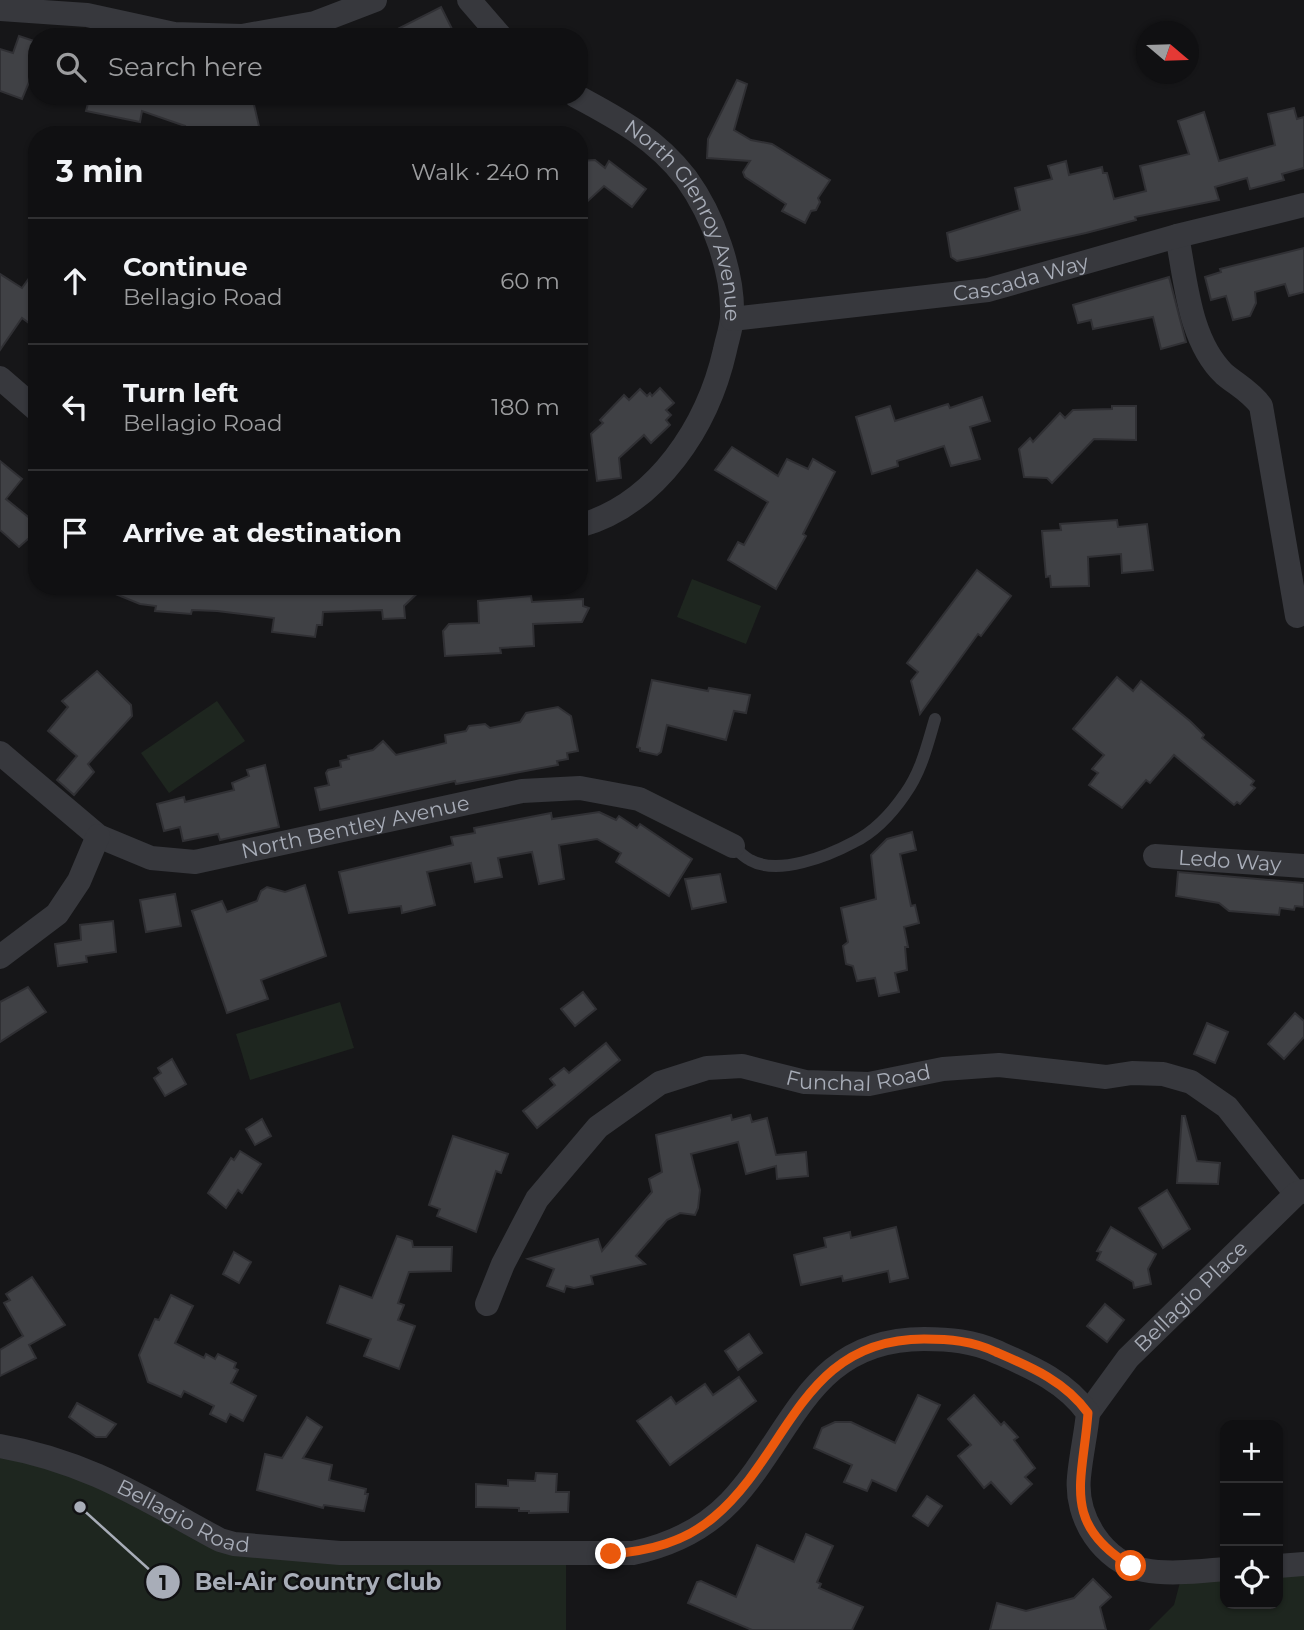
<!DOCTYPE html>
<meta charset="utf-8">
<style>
:root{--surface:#101012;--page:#1e1e20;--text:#f1f3f6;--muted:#9c9d9f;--line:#303032}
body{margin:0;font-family:Montserrat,sans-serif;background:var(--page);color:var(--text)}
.controls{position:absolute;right:21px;bottom:21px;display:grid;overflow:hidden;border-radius:14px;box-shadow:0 2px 5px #0004}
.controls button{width:63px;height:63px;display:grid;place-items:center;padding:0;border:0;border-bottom:2px solid var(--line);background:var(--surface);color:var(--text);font:35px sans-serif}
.compass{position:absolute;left:1136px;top:21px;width:63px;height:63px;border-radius:50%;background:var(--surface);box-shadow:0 2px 5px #0004;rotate:109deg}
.stop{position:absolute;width:21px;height:21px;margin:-16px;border:5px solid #ea580c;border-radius:50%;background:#fff}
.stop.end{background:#ea580c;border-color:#fff;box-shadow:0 2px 7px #0008}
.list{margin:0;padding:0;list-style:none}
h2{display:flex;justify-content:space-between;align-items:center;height:91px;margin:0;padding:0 28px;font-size:30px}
h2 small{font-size:23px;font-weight:400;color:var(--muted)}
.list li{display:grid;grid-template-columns:46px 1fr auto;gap:21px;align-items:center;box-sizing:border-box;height:126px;padding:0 28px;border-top:2px solid var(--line)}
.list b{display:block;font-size:26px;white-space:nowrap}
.list p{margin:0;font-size:23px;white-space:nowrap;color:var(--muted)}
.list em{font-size:23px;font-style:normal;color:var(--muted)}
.icon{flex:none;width:38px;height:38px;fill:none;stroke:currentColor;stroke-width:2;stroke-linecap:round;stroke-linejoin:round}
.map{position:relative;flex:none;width:1304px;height:1630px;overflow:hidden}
.search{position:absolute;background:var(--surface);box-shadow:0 2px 5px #0004;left:28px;top:28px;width:560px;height:77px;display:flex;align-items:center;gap:18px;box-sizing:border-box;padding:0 24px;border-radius:28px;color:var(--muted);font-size:26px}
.panel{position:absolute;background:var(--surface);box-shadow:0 2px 5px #0004;left:28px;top:126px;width:560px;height:469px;border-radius:28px}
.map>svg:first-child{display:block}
.green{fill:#1e261f}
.building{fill:#404145;stroke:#303034;stroke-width:2}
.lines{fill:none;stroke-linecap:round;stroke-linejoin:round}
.lane{stroke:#37383d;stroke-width:12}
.street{stroke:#37383d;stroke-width:24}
.route{stroke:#ea580c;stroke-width:9}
.labels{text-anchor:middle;stroke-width:5;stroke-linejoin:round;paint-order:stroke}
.street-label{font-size:21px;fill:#a8adb8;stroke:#111113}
.leader{fill:none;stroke:#a8adb8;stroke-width:2.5}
.callout-dot{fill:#a8adb8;stroke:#111113;stroke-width:2.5}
.mark-label{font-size:21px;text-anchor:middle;font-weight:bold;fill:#111}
.callout-label{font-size:23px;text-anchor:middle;font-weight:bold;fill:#a8adb8;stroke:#111113;stroke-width:5;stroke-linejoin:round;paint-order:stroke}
</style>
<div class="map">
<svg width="1304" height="1630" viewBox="0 0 1304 1630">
<rect width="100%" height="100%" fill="#161618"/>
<g class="green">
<polygon points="692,579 761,606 746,644 677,617"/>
<polygon points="217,701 245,741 169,793 141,753"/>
<polygon points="340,1002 354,1048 250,1080 236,1034"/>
<polygon points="0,1446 220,1540 566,1555 566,1630 0,1630"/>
<polygon points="1304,1564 1304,1630 1149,1630 1174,1605 1183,1571 1225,1569 1225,1604 1278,1604 1278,1566"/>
</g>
<g class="building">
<polygon points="441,7 456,37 382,37"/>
<polygon points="19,36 37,42 37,63 22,99 0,91 0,49 13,53"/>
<polygon points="737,80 747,84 734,130 751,140 772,144 830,180 818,198 820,202 816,210 811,211 805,223 782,211 786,204 745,177 743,172 750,161 707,158 708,139"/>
<polygon points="90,96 216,96 241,103 242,96 252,96 261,135 183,135 185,126 142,111 140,122 86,111"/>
<polygon points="1294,108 1297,119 1304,117 1304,168 1282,174 1284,180 1250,189 1247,178 1215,187 1219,200 1135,217 1136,220 1086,233 978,257 957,261 951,257 947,233 1020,210 1015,188 1052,179 1048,166 1066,161 1069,175 1102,167 1103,173 1107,173 1114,199 1146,191 1140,166 1189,154 1178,121 1204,112 1219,161 1275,145 1268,114"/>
<polygon points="595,160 605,168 609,161 646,189 632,207 604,186 579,209 579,161"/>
<polygon points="1304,248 1304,292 1289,296 1285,284 1255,292 1256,303 1250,316 1233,320 1226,296 1211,300 1205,277 1221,272 1220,269"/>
<polygon points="37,267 37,329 22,318 0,350 0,274 22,288"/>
<polygon points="1169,277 1186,342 1161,349 1153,317 1093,329 1091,320 1078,323 1073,305"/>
<polygon points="660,388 674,403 666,410 671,415 666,420 670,425 651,443 644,435 619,458 621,478 597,481 591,434 603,423 600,420 624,395 629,400 640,389 647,396 650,393 652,396"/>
<polygon points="982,397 990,421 970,427 980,459 951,466 944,446 897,461 898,466 872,474 856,417 890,406 895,421 948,404 950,408"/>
<polygon points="1112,406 1136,406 1136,440 1094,439 1052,483 1047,478 1024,477 1019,449 1030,438 1033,442 1060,413 1065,418 1073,410 1112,409"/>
<polygon points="732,447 778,476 787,459 808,469 813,459 835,472 803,534 806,536 776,589 728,560 738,542 744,545 768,502 715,470"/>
<polygon points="0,461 22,479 6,499 37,524 37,531 19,547 0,530"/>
<polygon points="1117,520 1118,527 1147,524 1153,570 1122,573 1121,554 1088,557 1089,586 1051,587 1050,576 1046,577 1042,531 1061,530 1060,524"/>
<polygon points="977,570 1011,596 981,636 978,634 920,714 911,681 918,672 907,663"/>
<polygon points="96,586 425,586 404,606 405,618 383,619 382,610 323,612 322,625 317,625 315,637 272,632 274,618 217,611 192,610 191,614 155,611 156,606 140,604"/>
<polygon points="531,596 532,602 583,599 583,606 589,608 582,622 533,624 534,646 500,648 501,653 445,656 443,631 449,624 479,623 478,601"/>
<polygon points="97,671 131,705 132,716 88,764 94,772 74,795 57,780 77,756 48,731 68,707 62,701"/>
<polygon points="1117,677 1133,691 1141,681 1190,721 1204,735 1202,738 1254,781 1251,785 1255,788 1240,804 1237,802 1234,805 1174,755 1150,783 1146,780 1122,808 1089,785 1098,773 1092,769 1104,755 1073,729"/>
<polygon points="652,680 708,691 709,688 750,695 746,713 734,711 726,740 667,725 661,752 657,755 640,751 640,748 637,747"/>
<polygon points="558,707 571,716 578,751 567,753 568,759 557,761 558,765 456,784 455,781 320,810 315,788 329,785 326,773 328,770 341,767 340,761 349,759 348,756 373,750 383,741 396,755 446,743 445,735 466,731 469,726 485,724 490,728 520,722 526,713"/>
<polygon points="265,765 279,827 220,840 218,834 183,841 180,827 164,831 157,804 184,797 185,802 234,790 232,783 249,776 247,770"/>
<polygon points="599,812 616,820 619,816 637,828 640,824 692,859 669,896 616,862 621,853 597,839 559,845 564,879 539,884 532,852 498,858 502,877 475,882 471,863 427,872 435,905 402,913 401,906 349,913 339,872 453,845 451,837 475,833 474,828 551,813 552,819"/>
<polygon points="912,832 916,850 900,854 911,906 915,905 919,923 904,927 908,947 905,947 907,970 895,973 899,992 879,996 875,978 857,981 853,966 846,964 843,946 848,942 841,908 876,899 871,855 887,839"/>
<polygon points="1178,872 1304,883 1304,907 1295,906 1294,910 1280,908 1279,915 1229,911 1219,903 1176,896"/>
<polygon points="720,874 726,902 692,909 685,879"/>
<polygon points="305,885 326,956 261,980 268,999 227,1013 192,911 222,901 227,912 257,901 261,891 267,887 285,892"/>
<polygon points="175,894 181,926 146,932 140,900"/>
<polygon points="113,921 116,952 86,956 87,962 58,966 55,944 81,940 80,925"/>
<polygon points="28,987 46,1012 0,1042 0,1002"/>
<polygon points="583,992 596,1009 575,1026 561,1009"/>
<polygon points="1295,1013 1304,1021 1304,1037 1284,1059 1268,1044"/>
<polygon points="1207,1023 1228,1032 1215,1063 1194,1054"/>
<polygon points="606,1043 620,1060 537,1128 523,1111 555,1085 550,1079 564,1068 569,1073"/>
<polygon points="172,1059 186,1084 165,1096 154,1078 161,1073 158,1068"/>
<polygon points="731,1115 732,1120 750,1115 752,1122 767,1118 776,1155 806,1152 808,1176 777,1179 776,1166 746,1174 738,1142 691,1154 700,1190 698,1208 695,1215 680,1213 667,1220 636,1256 645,1264 591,1276 593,1284 574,1288 566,1286 564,1292 547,1286 554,1269 528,1259 598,1239 602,1251 652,1192 649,1179 662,1172 656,1135"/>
<polygon points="1182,1116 1185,1116 1197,1161 1220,1163 1218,1184 1177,1183"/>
<polygon points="262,1119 271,1136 255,1145 246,1129"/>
<polygon points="453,1136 508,1154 501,1173 496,1171 476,1232 437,1216 440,1209 429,1205"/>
<polygon points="240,1151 261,1164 242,1193 238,1190 226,1208 208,1193 231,1158 234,1160"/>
<polygon points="1167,1190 1190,1229 1163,1248 1139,1208"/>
<polygon points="896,1227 908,1278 890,1282 888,1271 843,1281 842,1276 801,1285 794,1255 826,1247 824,1238 850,1232 851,1238"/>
<polygon points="1111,1227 1156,1254 1148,1269 1151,1284 1134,1288 1133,1282 1097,1260 1101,1252 1097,1251"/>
<polygon points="397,1236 412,1241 413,1247 452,1247 451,1271 409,1272 398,1303 404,1305 398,1320 415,1326 399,1369 364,1356 371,1339 327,1323 340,1286 372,1298"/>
<polygon points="234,1252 251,1262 239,1283 223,1274"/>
<polygon points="32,1277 65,1325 29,1345 36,1358 0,1376 0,1350 23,1336 4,1303 10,1300 6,1294"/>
<polygon points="171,1295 193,1306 175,1343 204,1358 206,1354 215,1359 218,1354 236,1363 234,1368 238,1370 231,1383 256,1396 243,1421 230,1414 226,1422 210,1414 214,1406 184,1391 181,1397 148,1382 139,1355 155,1319 159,1320"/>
<polygon points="1105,1304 1124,1320 1107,1342 1087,1326"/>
<polygon points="749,1334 762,1353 738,1370 725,1351"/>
<polygon points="739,1377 756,1401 670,1465 637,1421 671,1397 676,1404 705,1384 713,1395"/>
<polygon points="918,1395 940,1405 896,1491 872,1480 867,1491 844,1482 852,1465 814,1448 822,1428 835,1422 851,1422 895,1443"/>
<polygon points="974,1395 1001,1425 1004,1422 1018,1437 1014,1440 1035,1468 1025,1477 1032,1484 1011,1504 991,1482 984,1488 958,1456 971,1445 948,1419"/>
<polygon points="77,1403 116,1424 106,1437 96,1437 69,1417"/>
<polygon points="307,1417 322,1427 303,1458 332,1465 329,1480 366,1489 365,1494 368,1494 364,1511 324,1505 323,1508 257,1490 265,1454 282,1458"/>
<polygon points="536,1473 557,1474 556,1492 569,1492 568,1512 529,1513 529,1511 519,1511 519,1508 476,1507 476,1484 508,1486 508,1480 535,1481"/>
<polygon points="927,1496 942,1506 928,1526 913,1516"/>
<polygon points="806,1534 833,1546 817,1582 821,1584 819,1588 863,1607 852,1630 752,1630 688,1603 697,1582 701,1581 736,1597 757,1545 794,1562"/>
<polygon points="1093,1579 1111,1597 1100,1607 1106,1630 990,1630 997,1603 1026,1611 1074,1598"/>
</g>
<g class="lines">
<path class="lane" d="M733,846C738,851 744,857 750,860C778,876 828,856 854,842C874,832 892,813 905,794C921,772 927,746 935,719"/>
<g class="street">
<polyline points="469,0 501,37"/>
<polyline points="0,9 87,15 174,34 242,36 315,23 375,0"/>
<path id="s1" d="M576,96C619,119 656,139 686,178C713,215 734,273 732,318C731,329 727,340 725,350C708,425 658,504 579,526"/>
<path d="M1177,236C1186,281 1189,340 1224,374C1237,385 1250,391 1261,406L1297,616"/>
<path id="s2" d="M732,319L988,290L1177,236L1304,205"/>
<polyline points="0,378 37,410"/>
<path id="s3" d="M0,753L98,836L151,858L195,862L522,791L580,788L639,799L733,846"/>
<path id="s4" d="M1155,856L1304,866"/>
<polyline points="0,957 57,914 79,881 98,836"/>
<path id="s5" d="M487,1304L503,1264L537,1199L598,1127L660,1083L707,1068L742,1066L805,1082L869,1084L943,1069L999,1065L1106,1077L1132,1073L1163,1074L1191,1082L1227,1107L1296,1194"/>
<path id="s6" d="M1088,1413L1128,1358L1296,1194L1304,1191"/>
<path id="s7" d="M0,1446C87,1461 144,1499 220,1540L234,1544L340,1553H633C671,1545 703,1530 730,1502C794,1434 809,1339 924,1339C949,1339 973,1341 997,1352C1031,1367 1065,1381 1088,1413C1086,1434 1081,1455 1079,1477C1075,1518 1103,1562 1144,1570C1170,1575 1200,1571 1225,1569"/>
<polyline points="1278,1566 1304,1564"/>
</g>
</g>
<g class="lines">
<path class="route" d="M611,1554C649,1551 685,1542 714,1517C790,1453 801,1339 924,1339C949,1339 973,1341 996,1352C1031,1367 1065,1381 1088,1413C1083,1481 1060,1523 1131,1566"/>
</g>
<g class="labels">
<g class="street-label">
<text dy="7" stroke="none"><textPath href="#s1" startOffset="175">North Glenroy Avenue</textPath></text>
<text dy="7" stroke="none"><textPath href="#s2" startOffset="292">Cascada Way</textPath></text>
<text dy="7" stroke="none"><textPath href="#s3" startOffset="394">North Bentley Avenue</textPath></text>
<text dy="7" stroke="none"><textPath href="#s4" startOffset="75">Ledo Way</textPath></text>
<text dy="7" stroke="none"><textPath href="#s5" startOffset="490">Funchal Road</textPath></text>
<text dy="7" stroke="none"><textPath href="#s6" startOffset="156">Bellagio Place</textPath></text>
<text dy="7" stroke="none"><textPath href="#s7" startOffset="198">Bellagio Road</textPath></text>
</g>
</g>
<path class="leader" d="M80 1507L163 1582"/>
<g class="callout-dot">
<circle cx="80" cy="1507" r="7"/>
<circle cx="163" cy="1582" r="18"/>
</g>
<g class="mark-label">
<text x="163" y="1590">1</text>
</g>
<g class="callout-label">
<text x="318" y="1590">Bel-Air Country Club</text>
</g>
</svg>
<div class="controls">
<button>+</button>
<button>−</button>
<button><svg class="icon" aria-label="locate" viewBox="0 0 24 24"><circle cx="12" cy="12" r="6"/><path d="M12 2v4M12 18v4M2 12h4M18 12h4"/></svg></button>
</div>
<svg class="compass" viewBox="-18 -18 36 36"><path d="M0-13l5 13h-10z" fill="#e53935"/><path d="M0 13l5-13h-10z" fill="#9c9d9f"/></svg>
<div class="stop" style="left:1131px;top:1566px"></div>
<div class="stop end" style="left:611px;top:1554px"></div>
<div class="search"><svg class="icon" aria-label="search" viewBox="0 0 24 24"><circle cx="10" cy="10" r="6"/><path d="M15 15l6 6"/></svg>Search here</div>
<section class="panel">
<h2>3 min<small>Walk · 240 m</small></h2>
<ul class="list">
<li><svg class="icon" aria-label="ahead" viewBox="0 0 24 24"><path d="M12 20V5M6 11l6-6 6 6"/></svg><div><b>Continue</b><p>Bellagio Road</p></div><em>60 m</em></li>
<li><svg class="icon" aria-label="left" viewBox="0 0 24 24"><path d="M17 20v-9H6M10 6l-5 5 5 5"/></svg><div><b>Turn left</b><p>Bellagio Road</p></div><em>180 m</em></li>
<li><svg class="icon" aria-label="arrive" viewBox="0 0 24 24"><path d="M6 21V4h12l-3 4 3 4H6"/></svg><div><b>Arrive at destination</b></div></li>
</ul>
</section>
</div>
